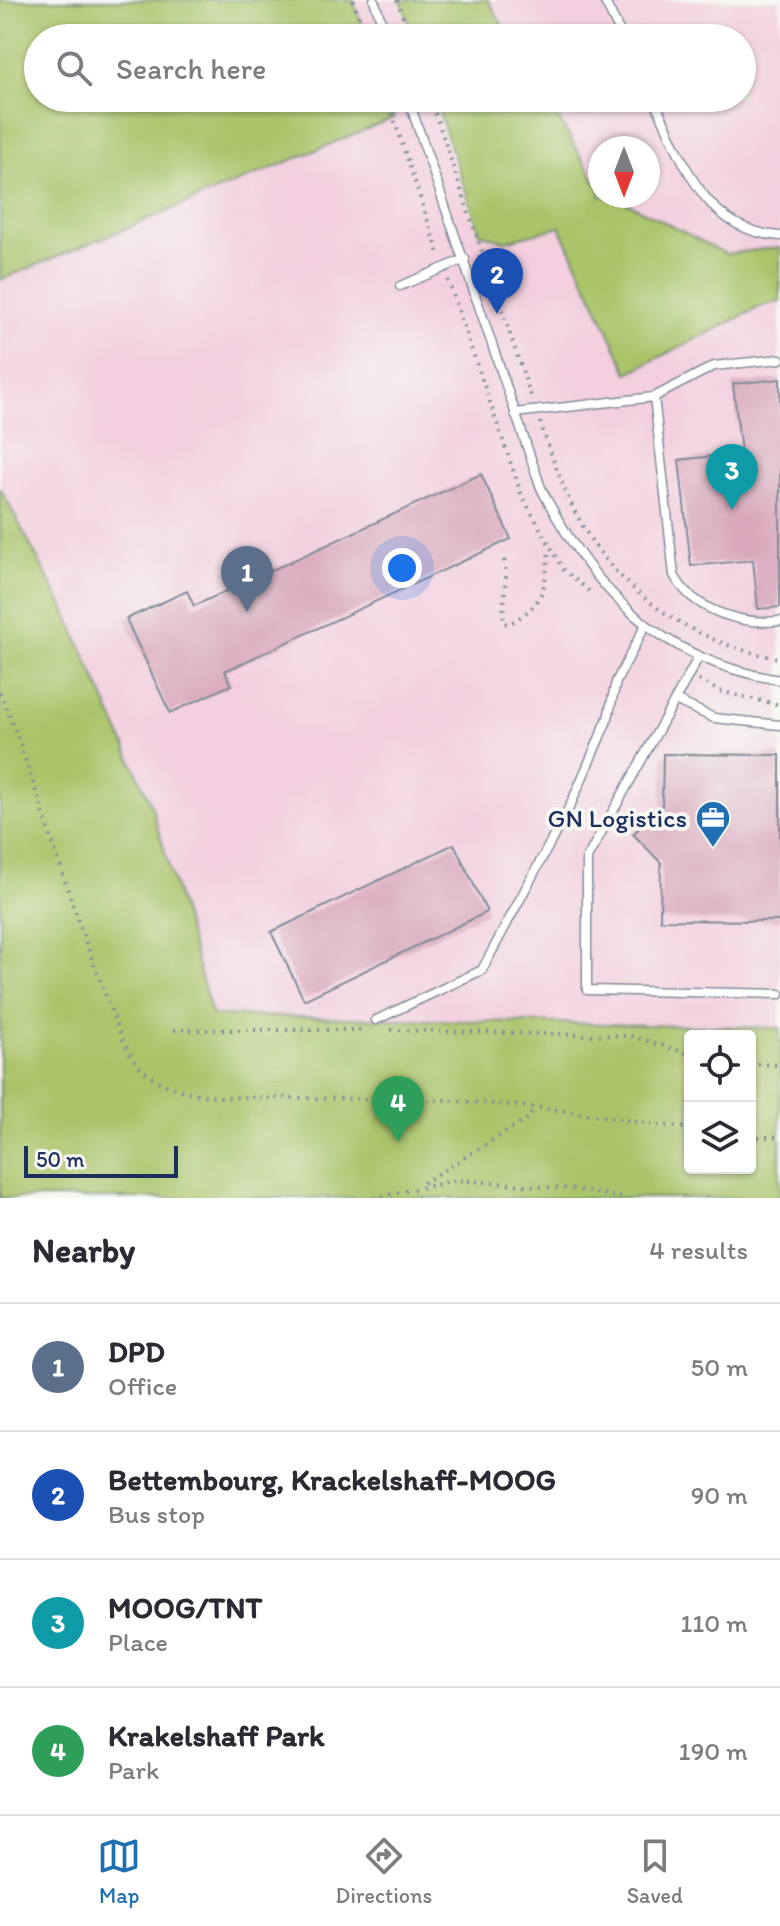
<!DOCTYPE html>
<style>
:root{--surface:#fff;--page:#f7f7f7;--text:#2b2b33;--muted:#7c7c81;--line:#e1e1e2;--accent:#1f6fb2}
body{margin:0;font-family:Itim,sans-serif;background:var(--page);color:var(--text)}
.controls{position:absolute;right:24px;bottom:24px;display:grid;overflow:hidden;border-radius:8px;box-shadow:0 2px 6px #0004}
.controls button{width:72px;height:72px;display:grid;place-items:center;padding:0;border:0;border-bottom:2px solid var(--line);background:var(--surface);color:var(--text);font:40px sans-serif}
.compass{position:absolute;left:588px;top:136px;width:72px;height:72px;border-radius:50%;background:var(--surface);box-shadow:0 2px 6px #0004;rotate:180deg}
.scale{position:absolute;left:24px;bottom:20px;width:154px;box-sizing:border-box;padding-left:8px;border:4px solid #1b2f5e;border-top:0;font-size:22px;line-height:28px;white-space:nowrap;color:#1b2f5e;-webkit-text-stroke:6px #f6f6f2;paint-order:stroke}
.you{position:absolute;left:402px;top:568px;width:28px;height:28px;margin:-20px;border:6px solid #fff;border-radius:50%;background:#1a73e8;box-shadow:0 0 0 12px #1a73e833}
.badge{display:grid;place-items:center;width:52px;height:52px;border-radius:50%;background:var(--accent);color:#fff;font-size:26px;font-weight:700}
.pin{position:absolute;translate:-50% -66px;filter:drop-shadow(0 2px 4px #0008)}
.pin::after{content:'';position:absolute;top:42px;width:28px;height:24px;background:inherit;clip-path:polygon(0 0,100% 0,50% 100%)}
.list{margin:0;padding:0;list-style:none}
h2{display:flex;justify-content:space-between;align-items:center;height:104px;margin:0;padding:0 32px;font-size:34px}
h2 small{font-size:26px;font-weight:400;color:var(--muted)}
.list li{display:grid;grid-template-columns:52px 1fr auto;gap:24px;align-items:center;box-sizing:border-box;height:128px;padding:0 32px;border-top:2px solid var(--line)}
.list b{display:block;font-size:30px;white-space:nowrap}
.list p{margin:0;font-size:26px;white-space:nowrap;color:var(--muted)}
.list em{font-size:26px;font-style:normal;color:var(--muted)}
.icon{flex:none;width:44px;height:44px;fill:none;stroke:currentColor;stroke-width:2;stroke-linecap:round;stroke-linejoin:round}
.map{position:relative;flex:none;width:780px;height:1198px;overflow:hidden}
.search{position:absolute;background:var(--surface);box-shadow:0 2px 6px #0004;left:24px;right:24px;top:24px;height:88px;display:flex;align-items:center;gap:20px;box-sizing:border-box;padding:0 28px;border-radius:44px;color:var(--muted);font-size:30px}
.sheet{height:616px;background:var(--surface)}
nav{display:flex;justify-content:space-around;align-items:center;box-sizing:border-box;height:112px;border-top:2px solid var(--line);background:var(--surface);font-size:22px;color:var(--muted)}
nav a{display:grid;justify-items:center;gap:4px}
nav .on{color:var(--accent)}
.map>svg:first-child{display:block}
.built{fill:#f3cfdf}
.green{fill:#aac46b;stroke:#627a64;stroke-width:2;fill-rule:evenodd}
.building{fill:#d9a8bc}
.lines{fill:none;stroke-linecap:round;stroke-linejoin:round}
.service-casing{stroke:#848c9a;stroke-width:11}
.path{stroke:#848c9a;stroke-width:4;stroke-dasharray:2 6;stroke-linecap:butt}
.service{stroke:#fff;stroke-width:8}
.labels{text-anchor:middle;stroke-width:8;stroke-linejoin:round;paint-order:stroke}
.poi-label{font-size:26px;fill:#1b2f5e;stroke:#f6f6f2;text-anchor:end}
</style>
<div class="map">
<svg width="780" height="1198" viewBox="0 0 780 1198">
<rect width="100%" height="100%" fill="#f6f6f2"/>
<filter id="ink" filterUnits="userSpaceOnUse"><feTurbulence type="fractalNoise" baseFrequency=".0125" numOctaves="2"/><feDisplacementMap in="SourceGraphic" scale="16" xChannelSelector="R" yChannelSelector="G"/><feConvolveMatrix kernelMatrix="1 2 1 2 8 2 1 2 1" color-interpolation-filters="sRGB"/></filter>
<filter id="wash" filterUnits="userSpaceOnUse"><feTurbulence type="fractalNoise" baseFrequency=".006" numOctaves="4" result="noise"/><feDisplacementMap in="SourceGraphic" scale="32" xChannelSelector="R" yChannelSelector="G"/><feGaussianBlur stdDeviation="1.8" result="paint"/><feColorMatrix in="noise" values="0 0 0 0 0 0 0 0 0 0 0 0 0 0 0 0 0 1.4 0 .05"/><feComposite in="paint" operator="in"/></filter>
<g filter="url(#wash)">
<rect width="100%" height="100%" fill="#eeead5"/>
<g class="built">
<polygon points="353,0 397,0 410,38 367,38"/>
<polygon points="488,0 780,0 780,247 726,254 614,196 648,196 648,148 600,148 600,188 546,98 742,98 742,38 510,38"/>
<polygon points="387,98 430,98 476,231 505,241 560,227 628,373 764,305 780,302 780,1028 212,1015 151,804 65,610 0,488 0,280 393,118"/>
</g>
<g class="green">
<polygon points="0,0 353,0 367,38 38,38 38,98 387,98 394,118 0,280"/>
<polygon points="401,0 488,0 510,38 414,38"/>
<polygon points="434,98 546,98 600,188 600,196 614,196 726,254 780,247 780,302 764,305 628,373 560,227 505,241 480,233"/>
<path d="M0,488L65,610L151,804L212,1015L780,1028V1198H0ZM690,1036H750V1168H690Z"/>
</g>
<g id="blocks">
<g class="building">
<polygon points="780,379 780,607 758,609 753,560 691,566 679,460 741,453 733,384"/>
<polygon points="481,474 511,539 225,671 231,685 170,713 126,619 187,591 194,606"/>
<polygon points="663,754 780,755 780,921 660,920 661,863 633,834 662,806"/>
<polygon points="454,844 487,912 304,1000 271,932"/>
</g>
</g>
</g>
<g filter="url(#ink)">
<use href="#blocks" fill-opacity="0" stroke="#848c9a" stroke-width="2"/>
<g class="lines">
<defs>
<g id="service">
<polyline points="374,0 387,38"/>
<polyline points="604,0 623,38"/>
<path d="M408,98L541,488C593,591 660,661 780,680"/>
<path d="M653,98C684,160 701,230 780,236"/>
<polyline points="400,286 465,259"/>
<path d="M654,397L674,575C693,611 742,625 780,621"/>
<polyline points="515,413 654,397 714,366 780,359"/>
<polyline points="699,656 675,700 714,718 780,725"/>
<polyline points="675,700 587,858 587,990 780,994"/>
<polyline points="376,1020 482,970 571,804 608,718 616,682 645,626"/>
</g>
</defs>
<use href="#service" class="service-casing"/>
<g class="path">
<polyline points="353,0 367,38"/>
<polyline points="397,0 410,38"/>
<polyline points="387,98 440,257"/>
<polyline points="430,98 532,399"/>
<polyline points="448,280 522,496 563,569 590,592"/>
<path d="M540,422C553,459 565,497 585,530C624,597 704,648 780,658"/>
<path d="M504,560C509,584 501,600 504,623L509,624C546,603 544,590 549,550"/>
<polyline points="699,680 719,691 780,705"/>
<path d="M0,692C40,790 65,893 104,991C114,1015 122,1048 140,1067C161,1089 190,1093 218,1097L446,1100L543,1108L690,1129"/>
<polyline points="174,1030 366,1030"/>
<polyline points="391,1030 631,1036 690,1054"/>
<polyline points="750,1064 780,1065"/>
<polyline points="750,1137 780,1137"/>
<polyline points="423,1183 530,1117 533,1108"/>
<polyline points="374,1198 457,1180 573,1189 627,1198"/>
</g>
<use href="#service" class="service"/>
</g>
</g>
<defs>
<symbol id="office-pin" viewBox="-11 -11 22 30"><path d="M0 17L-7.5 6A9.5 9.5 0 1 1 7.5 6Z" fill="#1f6fb2" stroke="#f6f6f2"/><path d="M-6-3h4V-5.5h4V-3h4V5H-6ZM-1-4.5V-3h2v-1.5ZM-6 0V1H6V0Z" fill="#fff"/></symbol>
</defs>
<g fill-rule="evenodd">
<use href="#office-pin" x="693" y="798" width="40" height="54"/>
</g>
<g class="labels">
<g class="poi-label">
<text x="687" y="827">GN Logistics</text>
</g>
</g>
</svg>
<div class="controls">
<button><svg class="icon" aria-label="locate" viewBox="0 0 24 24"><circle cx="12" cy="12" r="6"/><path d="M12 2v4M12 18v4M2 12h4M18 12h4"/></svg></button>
<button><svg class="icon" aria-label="layers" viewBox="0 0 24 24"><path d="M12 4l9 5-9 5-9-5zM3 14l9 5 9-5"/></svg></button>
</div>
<svg class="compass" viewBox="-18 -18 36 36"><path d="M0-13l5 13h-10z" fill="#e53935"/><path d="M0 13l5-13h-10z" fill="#7c7c81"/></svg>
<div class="scale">50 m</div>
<div class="you"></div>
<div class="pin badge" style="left:247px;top:612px;background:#5c6f8a">1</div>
<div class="pin badge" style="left:497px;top:314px;background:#1a4fb4">2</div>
<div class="pin badge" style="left:732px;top:510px;background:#0f9aa8">3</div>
<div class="pin badge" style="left:398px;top:1142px;background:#2e9e5b">4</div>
<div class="search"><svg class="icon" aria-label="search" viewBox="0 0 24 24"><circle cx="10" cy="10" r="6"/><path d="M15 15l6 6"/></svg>Search here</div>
</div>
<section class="sheet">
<h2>Nearby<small>4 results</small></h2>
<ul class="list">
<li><span class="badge" style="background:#5c6f8a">1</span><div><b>DPD</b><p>Office</p></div><em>50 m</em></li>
<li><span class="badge" style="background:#1a4fb4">2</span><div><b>Bettembourg, Krackelshaff-MOOG</b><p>Bus stop</p></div><em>90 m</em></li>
<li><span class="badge" style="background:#0f9aa8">3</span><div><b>MOOG/TNT</b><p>Place</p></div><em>110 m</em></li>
<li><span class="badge" style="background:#2e9e5b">4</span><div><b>Krakelshaff Park</b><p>Park</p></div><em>190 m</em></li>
</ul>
</section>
<nav>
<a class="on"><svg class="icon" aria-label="map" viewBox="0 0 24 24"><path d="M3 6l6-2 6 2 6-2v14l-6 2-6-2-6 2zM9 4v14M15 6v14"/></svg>Map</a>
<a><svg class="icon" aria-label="directions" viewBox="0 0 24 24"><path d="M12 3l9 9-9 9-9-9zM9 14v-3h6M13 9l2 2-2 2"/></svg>Directions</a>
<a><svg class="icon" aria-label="saved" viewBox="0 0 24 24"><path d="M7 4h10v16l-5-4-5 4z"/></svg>Saved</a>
</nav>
